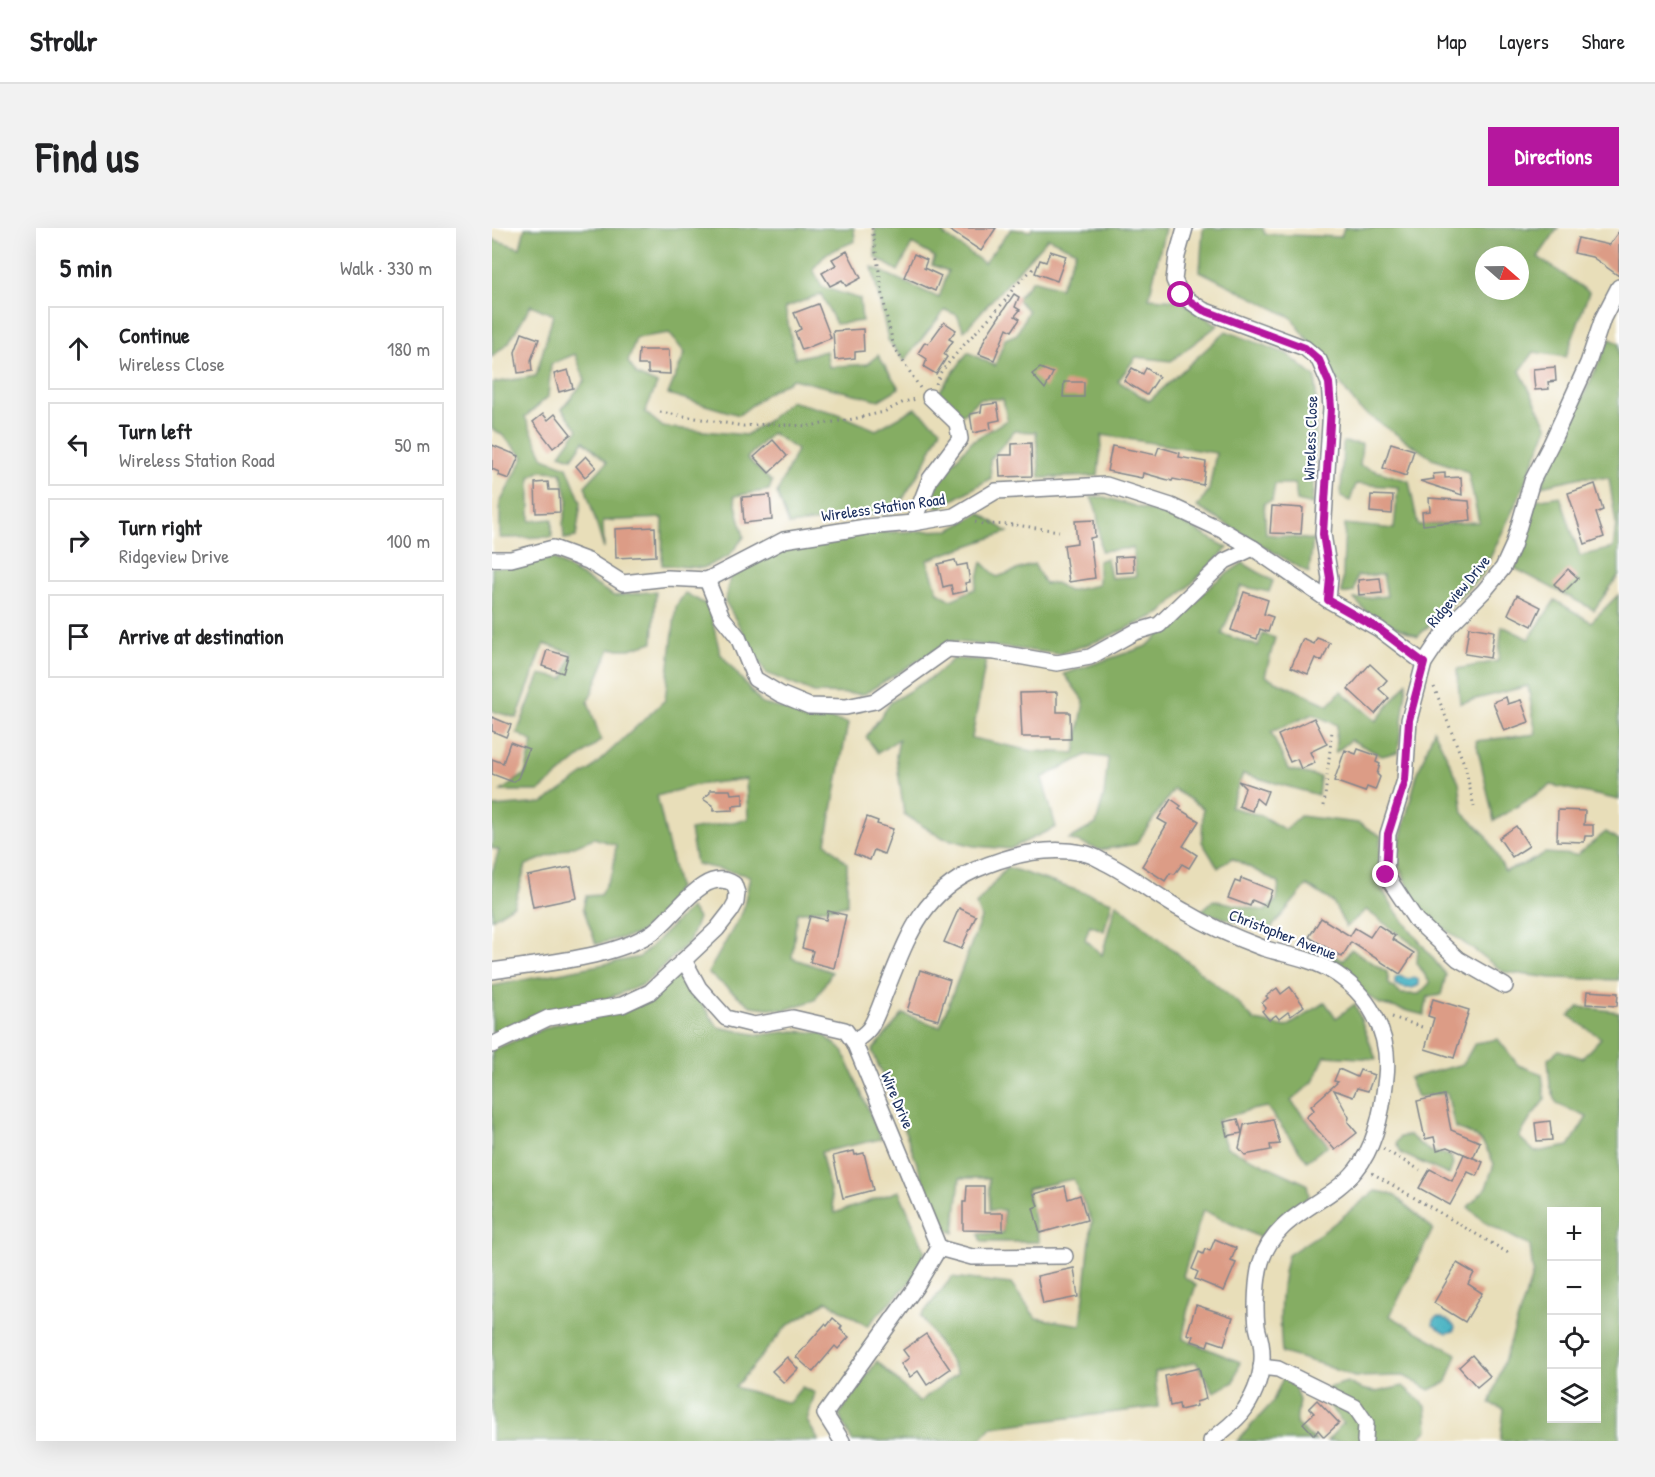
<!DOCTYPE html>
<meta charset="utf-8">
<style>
:root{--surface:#fff;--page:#f2f2f2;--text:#202124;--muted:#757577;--line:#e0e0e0;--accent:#b5179e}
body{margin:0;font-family:"Patrick Hand",sans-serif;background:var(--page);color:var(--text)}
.controls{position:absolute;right:18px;bottom:18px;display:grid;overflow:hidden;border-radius:0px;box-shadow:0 6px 24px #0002}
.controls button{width:54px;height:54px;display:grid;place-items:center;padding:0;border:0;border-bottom:2px solid var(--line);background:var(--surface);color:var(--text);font:30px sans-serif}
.compass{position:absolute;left:983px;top:18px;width:54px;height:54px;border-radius:50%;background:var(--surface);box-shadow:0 6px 24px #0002;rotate:110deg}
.stop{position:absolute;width:18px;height:18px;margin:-14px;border:4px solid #b5179e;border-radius:50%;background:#fff}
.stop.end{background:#b5179e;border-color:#fff;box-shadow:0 2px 6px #0008}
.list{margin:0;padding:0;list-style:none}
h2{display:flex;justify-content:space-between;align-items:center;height:78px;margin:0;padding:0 24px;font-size:26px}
h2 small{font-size:20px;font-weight:400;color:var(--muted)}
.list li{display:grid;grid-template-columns:39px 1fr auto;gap:18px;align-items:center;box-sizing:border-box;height:84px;margin:0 12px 12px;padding:0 12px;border:2px solid var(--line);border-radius:0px}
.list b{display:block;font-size:22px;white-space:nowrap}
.list p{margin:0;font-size:20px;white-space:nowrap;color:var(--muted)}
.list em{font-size:20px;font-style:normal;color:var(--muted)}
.icon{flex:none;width:33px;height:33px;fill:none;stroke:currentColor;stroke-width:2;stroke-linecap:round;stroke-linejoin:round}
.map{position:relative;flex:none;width:1127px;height:1213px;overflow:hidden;border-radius:0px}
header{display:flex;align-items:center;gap:36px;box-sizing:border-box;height:84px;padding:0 30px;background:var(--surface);border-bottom:2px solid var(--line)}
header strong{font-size:28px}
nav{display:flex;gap:33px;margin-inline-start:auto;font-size:21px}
.intro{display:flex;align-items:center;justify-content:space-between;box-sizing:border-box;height:144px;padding:0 36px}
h1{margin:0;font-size:42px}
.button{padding:15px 27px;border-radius:0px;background:var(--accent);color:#fff;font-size:21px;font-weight:700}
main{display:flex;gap:36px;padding:0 36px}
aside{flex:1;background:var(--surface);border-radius:0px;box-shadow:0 6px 24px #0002}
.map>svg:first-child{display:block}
.forest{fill:#85ad64;stroke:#506e61;stroke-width:1.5;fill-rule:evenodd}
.water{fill:#44b1c1;stroke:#307090;stroke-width:1.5}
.building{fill:#dc9c86}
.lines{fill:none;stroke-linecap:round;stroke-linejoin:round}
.minor-casing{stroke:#82868c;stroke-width:18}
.path{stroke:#82868c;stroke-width:3;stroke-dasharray:1.5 4.5;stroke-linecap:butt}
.minor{stroke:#fff;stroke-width:15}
.route{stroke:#b5179e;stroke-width:8}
.labels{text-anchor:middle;stroke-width:4.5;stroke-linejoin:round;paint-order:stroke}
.street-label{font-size:16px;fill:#1b2f5e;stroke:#fff}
</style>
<header>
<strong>Strollr</strong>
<nav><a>Map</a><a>Layers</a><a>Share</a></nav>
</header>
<div class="intro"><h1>Find us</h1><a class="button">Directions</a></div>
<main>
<aside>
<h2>5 min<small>Walk · 330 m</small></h2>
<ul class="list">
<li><svg class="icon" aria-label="ahead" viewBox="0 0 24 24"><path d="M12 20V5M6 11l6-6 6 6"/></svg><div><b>Continue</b><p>Wireless Close</p></div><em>180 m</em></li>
<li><svg class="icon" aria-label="left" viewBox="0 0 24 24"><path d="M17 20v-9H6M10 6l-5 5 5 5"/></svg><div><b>Turn left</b><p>Wireless Station Road</p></div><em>50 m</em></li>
<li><svg class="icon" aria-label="right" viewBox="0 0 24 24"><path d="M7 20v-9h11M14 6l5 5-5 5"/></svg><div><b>Turn right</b><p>Ridgeview Drive</p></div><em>100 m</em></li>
<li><svg class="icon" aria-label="arrive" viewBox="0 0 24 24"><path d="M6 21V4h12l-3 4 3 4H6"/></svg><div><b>Arrive at destination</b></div></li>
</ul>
</aside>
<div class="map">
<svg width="1127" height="1213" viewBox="0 0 1127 1213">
<rect width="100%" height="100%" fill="#fff"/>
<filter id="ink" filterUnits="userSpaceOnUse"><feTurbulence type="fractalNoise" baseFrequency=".0167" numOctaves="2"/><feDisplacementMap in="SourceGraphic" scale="12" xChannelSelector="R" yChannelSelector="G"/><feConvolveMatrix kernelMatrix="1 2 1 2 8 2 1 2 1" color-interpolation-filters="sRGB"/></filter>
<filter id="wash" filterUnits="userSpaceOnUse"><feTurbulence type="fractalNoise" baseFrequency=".008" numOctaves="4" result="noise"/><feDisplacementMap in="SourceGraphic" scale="24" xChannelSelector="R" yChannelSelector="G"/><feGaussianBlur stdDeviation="1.35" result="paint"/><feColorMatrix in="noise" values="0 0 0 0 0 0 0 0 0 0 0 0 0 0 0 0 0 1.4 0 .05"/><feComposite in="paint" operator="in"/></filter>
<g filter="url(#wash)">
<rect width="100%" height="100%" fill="#e8deb9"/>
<g class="forest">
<polygon points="33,0 362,0 363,13 335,25 321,41 330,59 368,71 370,93 344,96 329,66 293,80 303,130 334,123 337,139 375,136 386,127 407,160 387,172 301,151 277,164 247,187 176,166 193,125 177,105 144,110 136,134 145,147 165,156 153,184 171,199 254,207 277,192 298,173 344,185 384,202 423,180 449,201 434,233 403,284 297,297 285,265 305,222 280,205 255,230 280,254 277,262 242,268 252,309 237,328 211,340 170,337 171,290 111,293 112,321 93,258 115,234 92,213 80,230 68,226 86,201 70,181 93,152 83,126 59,136 56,169 33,189 52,230 75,239 89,274 84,309 72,311 71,295 76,272 69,244 49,243 38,249 38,293 60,291 60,309 8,310 8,275 32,229 8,205 0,201 0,155 44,148 61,87 39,77 17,114 0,129 0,11 28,20"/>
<polygon points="383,0 454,0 451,6 492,35 519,1 539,3 540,0 673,0 657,70 687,72 726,97 679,133 644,129 626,153 657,173 734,103 795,126 824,150 824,206 820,277 805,273 803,256 783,256 780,273 772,275 774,306 821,312 817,345 705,279 717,262 724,225 610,207 606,248 548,250 544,204 522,203 498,232 499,250 447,280 435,271 456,240 480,213 515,192 511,171 487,171 470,187 445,167 476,124 503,138 513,111 525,106 536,83 525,71 540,52 568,60 584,23 556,10 472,103 465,87 453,82 412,133 396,112 380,39 447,70 456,43 440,37 443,29 420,16 406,43 383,29"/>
<path d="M711,0H771L773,6L849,9L852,0H1066L1046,29L1097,64L1074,129L1042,124L1028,143L1056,199L1026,271L990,347L926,408L879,388L862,371L895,368L891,347L865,348L862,364L850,366L853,296L902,301L906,259L864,256L858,273L849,269L851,214L870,216L868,238L917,253L926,297L987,294L976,244L941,231L867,181L799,89L708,43ZM992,27H1028V63H992Z"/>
<polygon points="1118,111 1127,115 1127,347 1102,382 1022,340 1044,272 1068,268 1088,328 1121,320 1124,296 1117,250 1090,249 1049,258"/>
<polygon points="599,269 612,269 680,289 736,320 669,385 611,411 567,426 458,413 372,466 322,465 274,445 233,373 238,349 298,318 374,305 458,302 488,285 516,304 435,332 446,364 459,372 483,361 490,334 505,349 542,336 553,356 564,355 576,363 606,357 606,333 615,330 619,350 644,348 641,320 609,323 605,284"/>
<polygon points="60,330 122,368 164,363 161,414 138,421 118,421 96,474 109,512 47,563 9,563 33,546 41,514 25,505 48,446 72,451 80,425 52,416 25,490 0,483 0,339 13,339"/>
<polygon points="751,335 781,353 777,364 749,358 730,406 766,418 771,406 783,410 773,448 836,477 849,463 884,493 915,455 906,524 890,528 859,512 843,525 845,497 821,486 779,504 796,541 828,549 826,567 751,546 738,579 770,588 793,602 808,588 866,595 889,608 885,653 902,681 954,747 949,767 936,769 932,787 888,776 821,728 815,718 826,717 851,733 859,721 895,744 897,756 909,766 927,766 938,755 925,735 926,720 874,682 854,699 841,674 815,657 776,704 709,683 722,672 773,683 785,672 787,655 740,630 726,640 710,614 711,580 682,561 644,616 608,622 577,611 604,596 612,567 616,530 595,527 550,550 564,599 518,621 482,618 448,609 412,586 404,528 407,511 386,525 374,509 399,474 442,448 461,431 494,432 480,510 540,523 583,525 592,473 572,446 655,418 723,354"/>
<polygon points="193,365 217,378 228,425 270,476 356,495 334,615 355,635 355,677 305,685 300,730 340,744 323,772 293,782 259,778 216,745 251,683 258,648 204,636 198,602 256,591 254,551 204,557 165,568 186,659 171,683 147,706 104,716 91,680 94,668 108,667 121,643 124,617 102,610 34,637 22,677 0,691 0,644 7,622 0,620 0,579 51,575 98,542 173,472 184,378"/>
<polygon points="1126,367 1127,572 1059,557 1002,593 984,513 1044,506 1036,458 968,475 965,441 1006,433 1010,398 1037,411 1063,372 1099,394"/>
<polygon points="942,502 967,554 971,585 994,607 1013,643 1035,635 1053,625 1085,627 1114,604 1127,612 1127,752 1060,750 1012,744 928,683 903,631 925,547"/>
<polygon points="515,639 620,674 612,703 598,697 593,711 610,727 624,675 746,775 763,793 795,799 833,774 844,790 863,776 884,831 833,828 821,854 799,873 836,917 815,933 775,879 754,883 725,892 734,919 815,956 817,968 771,1011 711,982 691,1048 704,1057 695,1084 691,1111 748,1134 742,1154 722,1164 704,1134 663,1144 666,1179 500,1199 487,1213 360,1213 347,1187 385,1133 427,1174 466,1145 429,1088 460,1049 519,1056 544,1090 589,1097 600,993 581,951 535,961 547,1014 490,1014 487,1006 511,1005 512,982 498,982 497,950 468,950 462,1005 448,999 404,878 380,823 411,786 448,799 489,690 484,677"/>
<polygon points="198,680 206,690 197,714 152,756 114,771 41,788 0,804 0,758 148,729"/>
<polygon points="188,744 226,799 267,807 302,803 330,805 351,823 389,911 329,924 343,985 407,963 433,1023 420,1052 375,1098 335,1073 295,1098 243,1159 297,1175 310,1159 323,1165 315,1193 327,1213 0,1213 0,822 64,796 130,784"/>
<path d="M1087,779L1127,784V1213H1008L1012,1181L998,1176L1041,1045L1038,1018L992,994L976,979L994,960L1002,936C992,913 988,908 963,900L955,865L925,869L917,850L971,836L983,815L1006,811L1026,837L1050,846L1053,871L1040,888L1027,909L1043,924L1077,918L1095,889L1065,876L1058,857L1056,831L1067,822L1090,830L1109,810L1077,788ZM1060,984H1104V1190H1060Z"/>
<path d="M918,907C925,914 935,923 944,925C951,926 953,925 959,929L961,936L957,947L910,926L904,915L908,909Z"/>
<path d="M883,963L901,966L941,1001L898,1088L965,1126L955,1154L938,1162L912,1148L862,1149L829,1136L790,1125C787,1093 787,1059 796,1027L835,1001Z"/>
<polygon points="791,1150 801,1154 807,1172 804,1196 824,1213 745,1213 780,1175"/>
<polygon points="818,1154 832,1161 855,1154 869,1161 884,1164 911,1158 934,1178 936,1202 924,1213 835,1213 851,1195"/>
</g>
<g class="water">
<path d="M906,748L917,751L922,749L926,752L927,757C918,762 912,761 903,756V751Z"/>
<path d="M945,1089C951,1088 959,1094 963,1099L962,1103L955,1105L941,1097L942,1092Z"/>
</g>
<g id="blocks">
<g class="building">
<polygon points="454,0 504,0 489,23"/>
<polygon points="1127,3 1127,48 1100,29 1082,25 1086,10 1117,17"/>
<polygon points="355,23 369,50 354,58 350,52 338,58 330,45 344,37 340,31"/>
<polygon points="558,23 574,28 565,53 543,45 548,32 554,34"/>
<polygon points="422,26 435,32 432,40 449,48 443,63 412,49"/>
<polygon points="522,66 527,69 523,79 528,82 523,88 528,91 520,103 515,100 502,132 487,126 493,110"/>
<polygon points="326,76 339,110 310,122 303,104 309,101 302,85"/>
<polygon points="452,94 464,102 457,111 461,113 452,126 455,129 444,146 432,139 435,131 426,125 433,114 436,116"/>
<polygon points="371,101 372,123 363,124 363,130 343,132 341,103"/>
<polygon points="30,105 47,111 39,132 40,143 26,145 23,124"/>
<polygon points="147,122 177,122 178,146 156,145 156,137 146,137"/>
<polygon points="1063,139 1064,153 1056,154 1057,161 1043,162 1041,141"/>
<polygon points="548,140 561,145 553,161 540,146"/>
<polygon points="640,140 651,146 654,140 667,149 655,167 632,153"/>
<polygon points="76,142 81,160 67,164 62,146"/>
<polygon points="572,154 592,154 592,169 571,169"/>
<polygon points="505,175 508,192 498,194 499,201 481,205 478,186 489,184 490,177"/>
<polygon points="51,186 56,192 63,186 79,206 61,220 41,194"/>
<polygon points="281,212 295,228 277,245 262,229"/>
<polygon points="539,215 540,248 508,249 507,227 520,227 520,216"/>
<polygon points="899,215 922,222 914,248 891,240"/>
<polygon points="0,217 27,228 17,251 6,247 7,244 0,241"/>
<polygon points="620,218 664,227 667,219 688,225 687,229 714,234 711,257 681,251 680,253 651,245 650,250 615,243"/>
<polygon points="94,228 104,239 93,249 84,238"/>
<polygon points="953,245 953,250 969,249 970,267 928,253 942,251 941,246"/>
<polygon points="56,254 57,262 67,262 68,284 44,285 43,255"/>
<polygon points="1103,256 1111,282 1104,285 1112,309 1093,316 1076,265"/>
<polygon points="278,267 280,292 252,295 250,269"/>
<polygon points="879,267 901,268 900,286 878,284"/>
<polygon points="937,270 977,273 979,292 931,297 930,284 938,283"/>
<polygon points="780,278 811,280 809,306 778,305"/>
<polygon points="602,292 603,309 598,310 603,350 577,354 572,317 585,315 583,293"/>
<polygon points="163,299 164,328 124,330 123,301"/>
<polygon points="641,328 642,344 624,345 623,329"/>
<polygon points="463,332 465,338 475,336 478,354 473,355 475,363 461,366 459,357 451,359 446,336"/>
<polygon points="1076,341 1086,350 1071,365 1062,356"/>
<polygon points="888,350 890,365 867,367 866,352"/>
<polygon points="752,364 776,372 772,386 781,389 776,404 768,401 765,411 739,402"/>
<polygon points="1025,367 1049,379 1040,398 1016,386"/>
<polygon points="977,399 1002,403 998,430 973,426"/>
<polygon points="825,410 838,415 830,433 823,430 816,446 799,439 811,411 822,416"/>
<polygon points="55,422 76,428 71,445 50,438"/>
<polygon points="878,436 895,452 887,461 897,470 883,486 856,461"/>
<polygon points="565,464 565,484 578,484 579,511 559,511 559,509 530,509 528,465"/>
<polygon points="1014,469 1016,476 1029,472 1037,494 1012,503 1001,474"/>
<polygon points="0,489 19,497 14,509 0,503"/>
<polygon points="822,490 835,516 818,524 823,535 809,541 805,531 798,534 786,507"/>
<polygon points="18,514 37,521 26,550 21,554 0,546 0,531 11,535"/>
<polygon points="866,521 886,528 884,534 888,536 885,546 888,549 883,562 875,559 873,564 842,553 853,522 864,526"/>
<polygon points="746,553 776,563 771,576 764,570 760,583 747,578 753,560"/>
<polygon points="218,562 238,562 239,566 251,565 251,577 241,578 241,582 221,583 221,578 211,571 218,565"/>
<polygon points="679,571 689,578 687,581 707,593 691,618 705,627 697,640 690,636 683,646 678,645 673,653 650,638 675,596 666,591"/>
<polygon points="1066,582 1093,583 1092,597 1101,597 1101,608 1093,608 1092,614 1065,613"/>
<polygon points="375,589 386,593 385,596 401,601 392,626 382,622 378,632 362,626"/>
<polygon points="1024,598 1037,618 1020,629 1007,610"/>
<polygon points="79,639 85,670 41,679 35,648"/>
<polygon points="749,650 780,662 774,678 760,672 758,678 736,670 743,653 748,655"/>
<polygon points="467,680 484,688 469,721 452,714"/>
<polygon points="336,683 354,687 342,740 318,734 321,723 310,720 318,688 334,692"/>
<polygon points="829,690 858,708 863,700 878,709 886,697 903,708 900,711 922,725 908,746 859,714 850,729 817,709"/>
<polygon points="428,742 458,752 446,792 415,783"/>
<polygon points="798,759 812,778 799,788 796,784 787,791 784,787 777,792 770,783 774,780 770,775 776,770 774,768 785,760 789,766"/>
<polygon points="1095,763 1126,765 1125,778 1094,776"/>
<polygon points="941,771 977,782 962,830 933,821 942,790 936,788"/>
<polygon points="847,841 865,849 868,842 882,847 876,863 865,860 861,869 842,862 857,889 856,894 865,905 843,922 814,889 822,882 819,878 846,854 842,853"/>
<polygon points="952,867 959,902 988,914 981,930 956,919 945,922 942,909 933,911 925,873"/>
<polygon points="746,891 750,905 735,908 732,894"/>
<polygon points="781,891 788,916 778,917 779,922 753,927 747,920 752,897"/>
<polygon points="1058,893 1060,912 1045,913 1043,895"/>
<polygon points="362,923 363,927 372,925 381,962 351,970 341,928"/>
<polygon points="972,926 991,934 985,948 976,944 958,977 927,960 938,941 960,953"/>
<polygon points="475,958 492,958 492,985 511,985 511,1003 471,1002 471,974 474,974"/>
<polygon points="573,958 576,971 588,967 595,992 548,1005 541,980 546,978 542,966"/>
<polygon points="723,1011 744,1020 739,1033 744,1035 732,1063 703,1051 706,1044 700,1041 707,1024 711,1026 713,1021 718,1023"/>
<polygon points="965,1035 982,1045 976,1056 990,1065 973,1094 942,1075"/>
<polygon points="582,1040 586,1069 551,1076 545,1048"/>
<polygon points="704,1077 741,1089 732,1117 717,1112 715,1118 699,1113 701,1108 695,1106"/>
<polygon points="341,1090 350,1098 348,1101 357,1109 346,1121 343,1118 321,1144 304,1129 333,1096 335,1098"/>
<polygon points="434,1106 458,1141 435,1157 426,1143 418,1149 409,1136 417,1130 411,1122"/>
<polygon points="980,1127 998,1148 985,1159 967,1139"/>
<polygon points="295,1129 306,1141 292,1155 280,1143"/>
<polygon points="707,1140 714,1171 704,1174 705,1178 688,1182 687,1176 678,1178 673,1148"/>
<polygon points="825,1172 847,1195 832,1209 826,1202 822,1207 811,1195 822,1185 817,1180"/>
</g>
</g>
</g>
<g filter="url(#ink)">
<use href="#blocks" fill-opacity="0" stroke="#82868c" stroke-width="1.5"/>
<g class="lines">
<defs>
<g id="minor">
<polyline points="693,0 685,28 682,52 689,67 711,82 813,120 827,132 837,155 839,180 831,306 838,350 836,372"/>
<polyline points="421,295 438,251 468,211 465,195 438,169"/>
<polyline points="0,331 19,331 61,320 96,333 131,355 176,350 215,352 292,312 374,299 421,295 462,288 504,263 614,257 679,278 730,302 761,320 836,372 887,401 932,435"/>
<polyline points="215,352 230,389 246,409 263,451 288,466 317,478 354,479 383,473 456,421 503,424 565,435 598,429 643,404 667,397 733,333 761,320"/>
<polyline points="192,732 207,760 234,790 262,797 301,790 353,802 362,814 447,1020 480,1029 573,1028"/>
<path d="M0,743C48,735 121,731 161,704C183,689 212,637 242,656L245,665L244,674L239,683L225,701L158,764L130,777L56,790L0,817"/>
<polyline points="1013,758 966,731 924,692 894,647 896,606 913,552 917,492 932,435 956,399 992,363 1011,340 1021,318 1040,253 1059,216 1096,135 1111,90 1127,59"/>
<path d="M362,814C368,809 376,804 379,798C386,786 390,772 395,760C416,709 429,667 483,642C517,627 554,618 591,625C599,626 605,630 612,634C641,648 664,668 692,683C717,698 744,710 771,720C793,727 818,730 838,742C876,764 899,804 894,849C891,879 884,918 864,942C837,976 783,986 769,1034C764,1050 763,1081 765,1098C766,1104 768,1109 769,1115C773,1139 766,1161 753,1181C744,1194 730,1203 719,1213"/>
<polyline points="769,1139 786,1141 863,1179 874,1195 873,1213"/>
<polyline points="350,1213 333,1186 423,1060 447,1020"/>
</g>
</defs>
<use href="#minor" class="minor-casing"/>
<g class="path">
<polyline points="380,0 394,86 402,119 428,160"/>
<polyline points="444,156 449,144 469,120 512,74 523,58 544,38"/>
<polyline points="168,184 251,198 276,196 317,198 361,191 392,184 412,174 424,171"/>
<polyline points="483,294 491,296 523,297 567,303"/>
<polyline points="942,459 973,538 982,579"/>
<polyline points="832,578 840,503"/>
<polyline points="900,789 930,799"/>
<polyline points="891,921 928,942"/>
<polyline points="880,945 1018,1026"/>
</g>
<use href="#minor" class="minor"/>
</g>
</g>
<g class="lines" filter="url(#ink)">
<polyline class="route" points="689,67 711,82 813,120 827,132 837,155 839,180 831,306 838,350 836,372 887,401 932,435 917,492 913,552 896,606 894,647"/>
</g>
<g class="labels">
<g class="street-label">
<text transform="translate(818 210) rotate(-88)" y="6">Wireless Close</text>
<text transform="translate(391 279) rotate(-8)" y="6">Wireless Station Road</text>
<text transform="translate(966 363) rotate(-50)" y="6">Ridgeview Drive</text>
<text transform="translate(791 706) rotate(21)" y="6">Christopher Avenue</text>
<text transform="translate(406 872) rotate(67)" y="6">Wire Drive</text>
</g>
</g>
</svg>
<div class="controls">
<button>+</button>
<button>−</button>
<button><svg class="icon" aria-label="locate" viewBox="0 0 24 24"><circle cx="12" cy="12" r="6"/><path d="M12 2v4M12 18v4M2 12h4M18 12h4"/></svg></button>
<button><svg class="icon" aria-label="layers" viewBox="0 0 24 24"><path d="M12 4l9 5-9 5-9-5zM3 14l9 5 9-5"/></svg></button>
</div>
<svg class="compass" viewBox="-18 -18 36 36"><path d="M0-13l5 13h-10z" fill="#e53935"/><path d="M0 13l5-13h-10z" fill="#757577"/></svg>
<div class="stop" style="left:689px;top:67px"></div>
<div class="stop end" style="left:894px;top:647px"></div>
</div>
</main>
